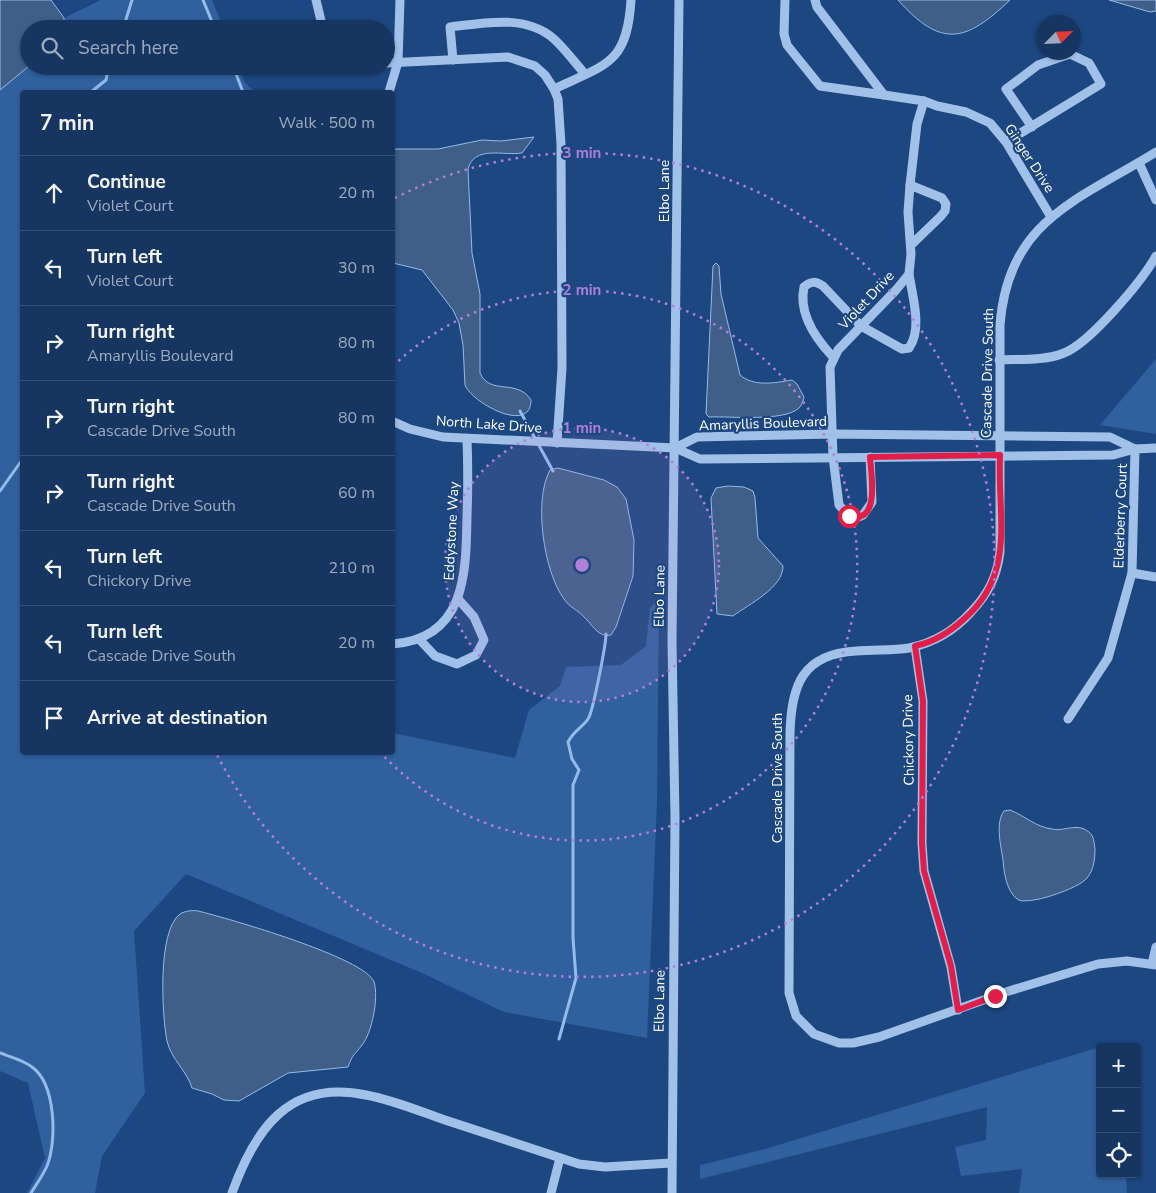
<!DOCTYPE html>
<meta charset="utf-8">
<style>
:root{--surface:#163560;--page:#1f3d66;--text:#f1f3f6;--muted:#9eabbd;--line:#355075}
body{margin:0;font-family:"Nunito Sans",sans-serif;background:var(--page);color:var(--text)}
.controls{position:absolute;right:15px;bottom:15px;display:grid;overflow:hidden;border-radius:5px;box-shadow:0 1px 4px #0004}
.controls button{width:45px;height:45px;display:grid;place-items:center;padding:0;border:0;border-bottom:1px solid var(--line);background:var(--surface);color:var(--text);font:25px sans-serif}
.compass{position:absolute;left:1036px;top:15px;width:45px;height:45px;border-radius:50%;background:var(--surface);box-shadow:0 1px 4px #0004;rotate:66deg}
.stop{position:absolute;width:15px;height:15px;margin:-11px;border:4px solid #e11d48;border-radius:50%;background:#fff}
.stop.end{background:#e11d48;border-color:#fff;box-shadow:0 1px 5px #0008}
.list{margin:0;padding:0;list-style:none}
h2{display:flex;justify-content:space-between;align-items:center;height:65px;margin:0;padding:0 20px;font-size:21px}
h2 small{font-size:16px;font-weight:400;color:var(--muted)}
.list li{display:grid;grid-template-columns:32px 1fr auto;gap:15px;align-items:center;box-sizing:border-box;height:75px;padding:0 20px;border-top:1px solid var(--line)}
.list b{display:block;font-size:19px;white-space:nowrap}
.list p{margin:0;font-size:16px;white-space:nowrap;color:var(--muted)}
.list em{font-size:16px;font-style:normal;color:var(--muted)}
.icon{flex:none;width:28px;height:28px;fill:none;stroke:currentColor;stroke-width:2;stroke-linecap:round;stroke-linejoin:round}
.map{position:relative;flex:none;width:1156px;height:1193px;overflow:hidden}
.search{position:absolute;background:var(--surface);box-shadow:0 1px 4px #0004;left:20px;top:20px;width:375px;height:55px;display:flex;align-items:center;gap:12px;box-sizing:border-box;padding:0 18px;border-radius:28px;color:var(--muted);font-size:19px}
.panel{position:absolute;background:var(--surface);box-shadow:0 1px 4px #0004;left:20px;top:90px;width:375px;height:665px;border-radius:5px}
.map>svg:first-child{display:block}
.green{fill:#31609f}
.water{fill:#3f5e88;stroke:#95bbeb}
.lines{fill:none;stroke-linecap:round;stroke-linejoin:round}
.stream{stroke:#95bbeb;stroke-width:3}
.minor{stroke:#a2c1e9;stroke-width:9}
.route{stroke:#e11d48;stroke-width:6}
.ring{fill:none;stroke:#b080d9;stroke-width:2.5;stroke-dasharray:2.5 5}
.labels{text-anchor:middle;stroke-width:4.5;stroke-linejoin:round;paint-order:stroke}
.street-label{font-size:14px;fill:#fff;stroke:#1d4780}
.centre{fill:#b080d9;stroke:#1d4780;stroke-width:2.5}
.ring-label{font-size:15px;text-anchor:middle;font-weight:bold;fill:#b080d9;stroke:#1d4780;stroke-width:4.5;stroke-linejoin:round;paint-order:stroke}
</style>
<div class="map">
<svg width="1156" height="1193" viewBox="0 0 1156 1193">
<rect width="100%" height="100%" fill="#1d4780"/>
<g class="green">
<polygon points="0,0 44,0 64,18 101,0 212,0 224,29 29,29 29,66 238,66 245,83 255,92 22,92 22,752 392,752 393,733 515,758 529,710 560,686 566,667 621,665 646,646 650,608 659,598 657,802 647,1038 504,1012 422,973 186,874 134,931 145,1093 102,1156 95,1193 27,1193 45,1158 28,1083 0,1071"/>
<polygon points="1156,359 1156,434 1100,425"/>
<polygon points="1100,1047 1100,1174 1126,1174 1127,1193 1019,1193 1022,1169 961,1176 955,1147 986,1140 987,1107 700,1179 700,1165 765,1149"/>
</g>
<g class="water">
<polygon points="0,0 51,0 64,18 64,29 29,29 29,66 0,90"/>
<path d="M898,0H1010C965,43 941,48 898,0Z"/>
<polygon points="1109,0 1156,0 1156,11 1150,12"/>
<path d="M534,137L522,153C504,156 474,145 468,169L472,253L480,294V373C490,396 517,378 531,400C531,435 472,403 465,385L463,345L459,323L453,310L422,270L393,263V149H438L482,140L501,141Z"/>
<path d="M716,263L719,266L721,294L740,375C754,387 774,383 792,380L797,384L804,397C803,401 802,405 799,408C784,422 730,416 709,417L706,414L713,266Z"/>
<path d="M558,468L604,480L617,487L626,499L634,540L633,576L616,627L611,635C598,638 592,624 584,617C578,610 569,607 564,599C544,572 533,501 550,470Z"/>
<path d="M728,486L744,487L753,491L755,498L758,538L783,566C783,588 749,604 733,616L717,614L711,498L716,488Z"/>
<path d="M1010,810C1025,816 1036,827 1052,829C1065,832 1076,822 1089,832C1094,836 1094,842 1095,849C1095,858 1094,870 1087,878C1080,888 1026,907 1017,899C1006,890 1004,872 1003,860C1001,846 995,823 1004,811Z"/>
<path d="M198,911C227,918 366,958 374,982C379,997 372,1033 362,1045C354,1056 353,1053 348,1067L288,1073L239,1101L224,1100L212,1094L192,1088C187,1071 171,1059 167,1041C162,1016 157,931 180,914C185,911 192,910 198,911Z"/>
</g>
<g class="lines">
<g class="stream">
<polyline points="203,0 215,29"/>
<polyline points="123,29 132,0"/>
<polyline points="233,66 243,92"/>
<polyline points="91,92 106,80 109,66"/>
<polyline points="520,411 553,471"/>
<polyline points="0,491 22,460"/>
<path d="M559,1039L576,978L573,938V785L579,770L572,759L568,742C574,730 582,728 588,719C593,712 606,644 606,634"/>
<path d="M0,1053C10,1057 23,1060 32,1067C56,1084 57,1141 47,1166C43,1175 36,1185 31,1193"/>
</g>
<g class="minor">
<polyline points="316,0 323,29"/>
<polyline points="785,0 784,34 787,45 820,86 884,95 817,7 815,0"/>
<path d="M453,60L450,27C484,23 526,14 554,39C566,50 575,63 585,74"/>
<polyline points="386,63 508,57 535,66 545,75 554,89 558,99 561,144 562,368 557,443"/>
<path d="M554,89C607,64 627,64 631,0"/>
<polyline points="389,92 398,62 400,0"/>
<polyline points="884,95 924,101 937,106 966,112 990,123 1006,142 1051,217"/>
<polyline points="1006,142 1101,84 1089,63 1070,54 1038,65 1006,89 1032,127"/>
<path d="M1156,152C1077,201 1008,220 1000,325V552C997,577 988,594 971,612C955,630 933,643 909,648C892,651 874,649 856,651C802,654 791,686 790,734L789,993L796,1016L814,1034L839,1043H853L879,1037L1009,991L1098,964L1127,961L1156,965"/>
<polyline points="1139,163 1156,200"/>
<polyline points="910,185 942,198 946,204 945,211 941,216 911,245"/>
<path d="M833,357C816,339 798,314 804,287C811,281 815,281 823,286L861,326L902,349L909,348C923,329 912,295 909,274"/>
<path d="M999,360C1019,359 1045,361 1064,353C1090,343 1142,281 1156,256"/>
<polyline points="392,421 410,429 443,437 675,448 700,459 1113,455 1135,449 1156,448"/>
<polyline points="675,448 697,437 833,434 1110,437 1135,449"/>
<polyline points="870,457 872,502 863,515 856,518 849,516 839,505 833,457 830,367 838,350 896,290 909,274 911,254 908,212 910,185 917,124 924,101"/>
<polyline points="1132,573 1156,577"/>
<polyline points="419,639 435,656 457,664 476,655 484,640 474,617 459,600"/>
<path d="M392,644C466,639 466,573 467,516C468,490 468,465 467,439"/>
<polyline points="915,647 923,701 922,843 924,871 951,967 958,1010"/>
<polyline points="1068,719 1108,658 1132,573 1135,449"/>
<polyline points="1152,964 1156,947"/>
<path d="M232,1193C255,1129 289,1079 366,1095C393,1100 419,1111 445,1120C490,1135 534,1149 579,1164L605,1167L671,1163"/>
<polyline points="551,1193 560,1158"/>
<polyline points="672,1193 675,817 672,641 679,0"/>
</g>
</g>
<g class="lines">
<path class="route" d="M849,516C881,525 871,474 870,457L1000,455C997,516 1017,573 964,619C950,632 934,642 915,646L923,701L922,843L924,871L951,966L958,1010L995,996"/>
</g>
<circle cx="582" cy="565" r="137" fill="#b080d9" fill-opacity=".12"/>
<g class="ring">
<circle cx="582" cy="565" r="137"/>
<path d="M393 366A275 275 0 1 1 381 753"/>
<path d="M395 198A412 412 0 1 1 217 755"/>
</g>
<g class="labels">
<g class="street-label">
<text transform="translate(1030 158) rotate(57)" y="5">Ginger Drive</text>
<text transform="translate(664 191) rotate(-90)" y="5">Elbo Lane</text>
<text transform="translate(866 300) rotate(-47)" y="5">Violet Drive</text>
<text transform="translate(987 373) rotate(-89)" y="5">Cascade Drive South</text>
<text transform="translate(763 423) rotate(-2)" y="5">Amaryllis Boulevard</text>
<text transform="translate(489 424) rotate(4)" y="5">North Lake Drive</text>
<text transform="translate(1120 516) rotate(-88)" y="5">Elderberry Court</text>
<text transform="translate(451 531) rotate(-87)" y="5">Eddystone Way</text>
<text transform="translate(659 596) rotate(-89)" y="5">Elbo Lane</text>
<text transform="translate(908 740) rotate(-91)" y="5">Chickory Drive</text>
<text transform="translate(777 778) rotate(-90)" y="5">Cascade Drive South</text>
<text transform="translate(659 1001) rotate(-89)" y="5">Elbo Lane</text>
</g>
</g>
<circle cx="582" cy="565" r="8" class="centre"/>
<g class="ring-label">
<text x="582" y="158">3 min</text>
<text x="582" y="295">2 min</text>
<text x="582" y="433">1 min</text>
</g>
</svg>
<div class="controls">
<button>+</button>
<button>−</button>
<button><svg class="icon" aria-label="locate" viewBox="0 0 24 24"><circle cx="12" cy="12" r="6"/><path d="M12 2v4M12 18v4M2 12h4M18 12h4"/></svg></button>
</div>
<svg class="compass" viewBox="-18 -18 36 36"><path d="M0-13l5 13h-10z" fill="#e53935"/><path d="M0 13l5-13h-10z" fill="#9eabbd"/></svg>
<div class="stop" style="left:849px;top:516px"></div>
<div class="stop end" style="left:995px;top:996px"></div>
<div class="search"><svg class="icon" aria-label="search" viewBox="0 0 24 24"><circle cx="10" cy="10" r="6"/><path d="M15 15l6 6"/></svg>Search here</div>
<section class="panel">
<h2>7 min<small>Walk · 500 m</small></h2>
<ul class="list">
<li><svg class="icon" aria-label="ahead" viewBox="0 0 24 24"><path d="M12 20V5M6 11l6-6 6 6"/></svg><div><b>Continue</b><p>Violet Court</p></div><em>20 m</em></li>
<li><svg class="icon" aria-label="left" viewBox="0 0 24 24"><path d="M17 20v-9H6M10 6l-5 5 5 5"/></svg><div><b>Turn left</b><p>Violet Court</p></div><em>30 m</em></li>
<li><svg class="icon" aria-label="right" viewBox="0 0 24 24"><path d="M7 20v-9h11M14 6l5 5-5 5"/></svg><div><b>Turn right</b><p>Amaryllis Boulevard</p></div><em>80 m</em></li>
<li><svg class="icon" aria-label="right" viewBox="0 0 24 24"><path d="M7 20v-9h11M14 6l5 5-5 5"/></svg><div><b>Turn right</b><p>Cascade Drive South</p></div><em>80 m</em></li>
<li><svg class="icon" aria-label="right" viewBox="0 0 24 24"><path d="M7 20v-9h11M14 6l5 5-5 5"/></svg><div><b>Turn right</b><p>Cascade Drive South</p></div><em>60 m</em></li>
<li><svg class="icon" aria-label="left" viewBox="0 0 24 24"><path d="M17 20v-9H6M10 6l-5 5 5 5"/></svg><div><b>Turn left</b><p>Chickory Drive</p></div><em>210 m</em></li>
<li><svg class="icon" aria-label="left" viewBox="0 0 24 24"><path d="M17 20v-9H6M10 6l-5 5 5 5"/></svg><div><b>Turn left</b><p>Cascade Drive South</p></div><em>20 m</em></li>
<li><svg class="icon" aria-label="arrive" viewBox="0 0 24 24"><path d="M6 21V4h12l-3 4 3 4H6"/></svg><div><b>Arrive at destination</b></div></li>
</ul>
</section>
</div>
